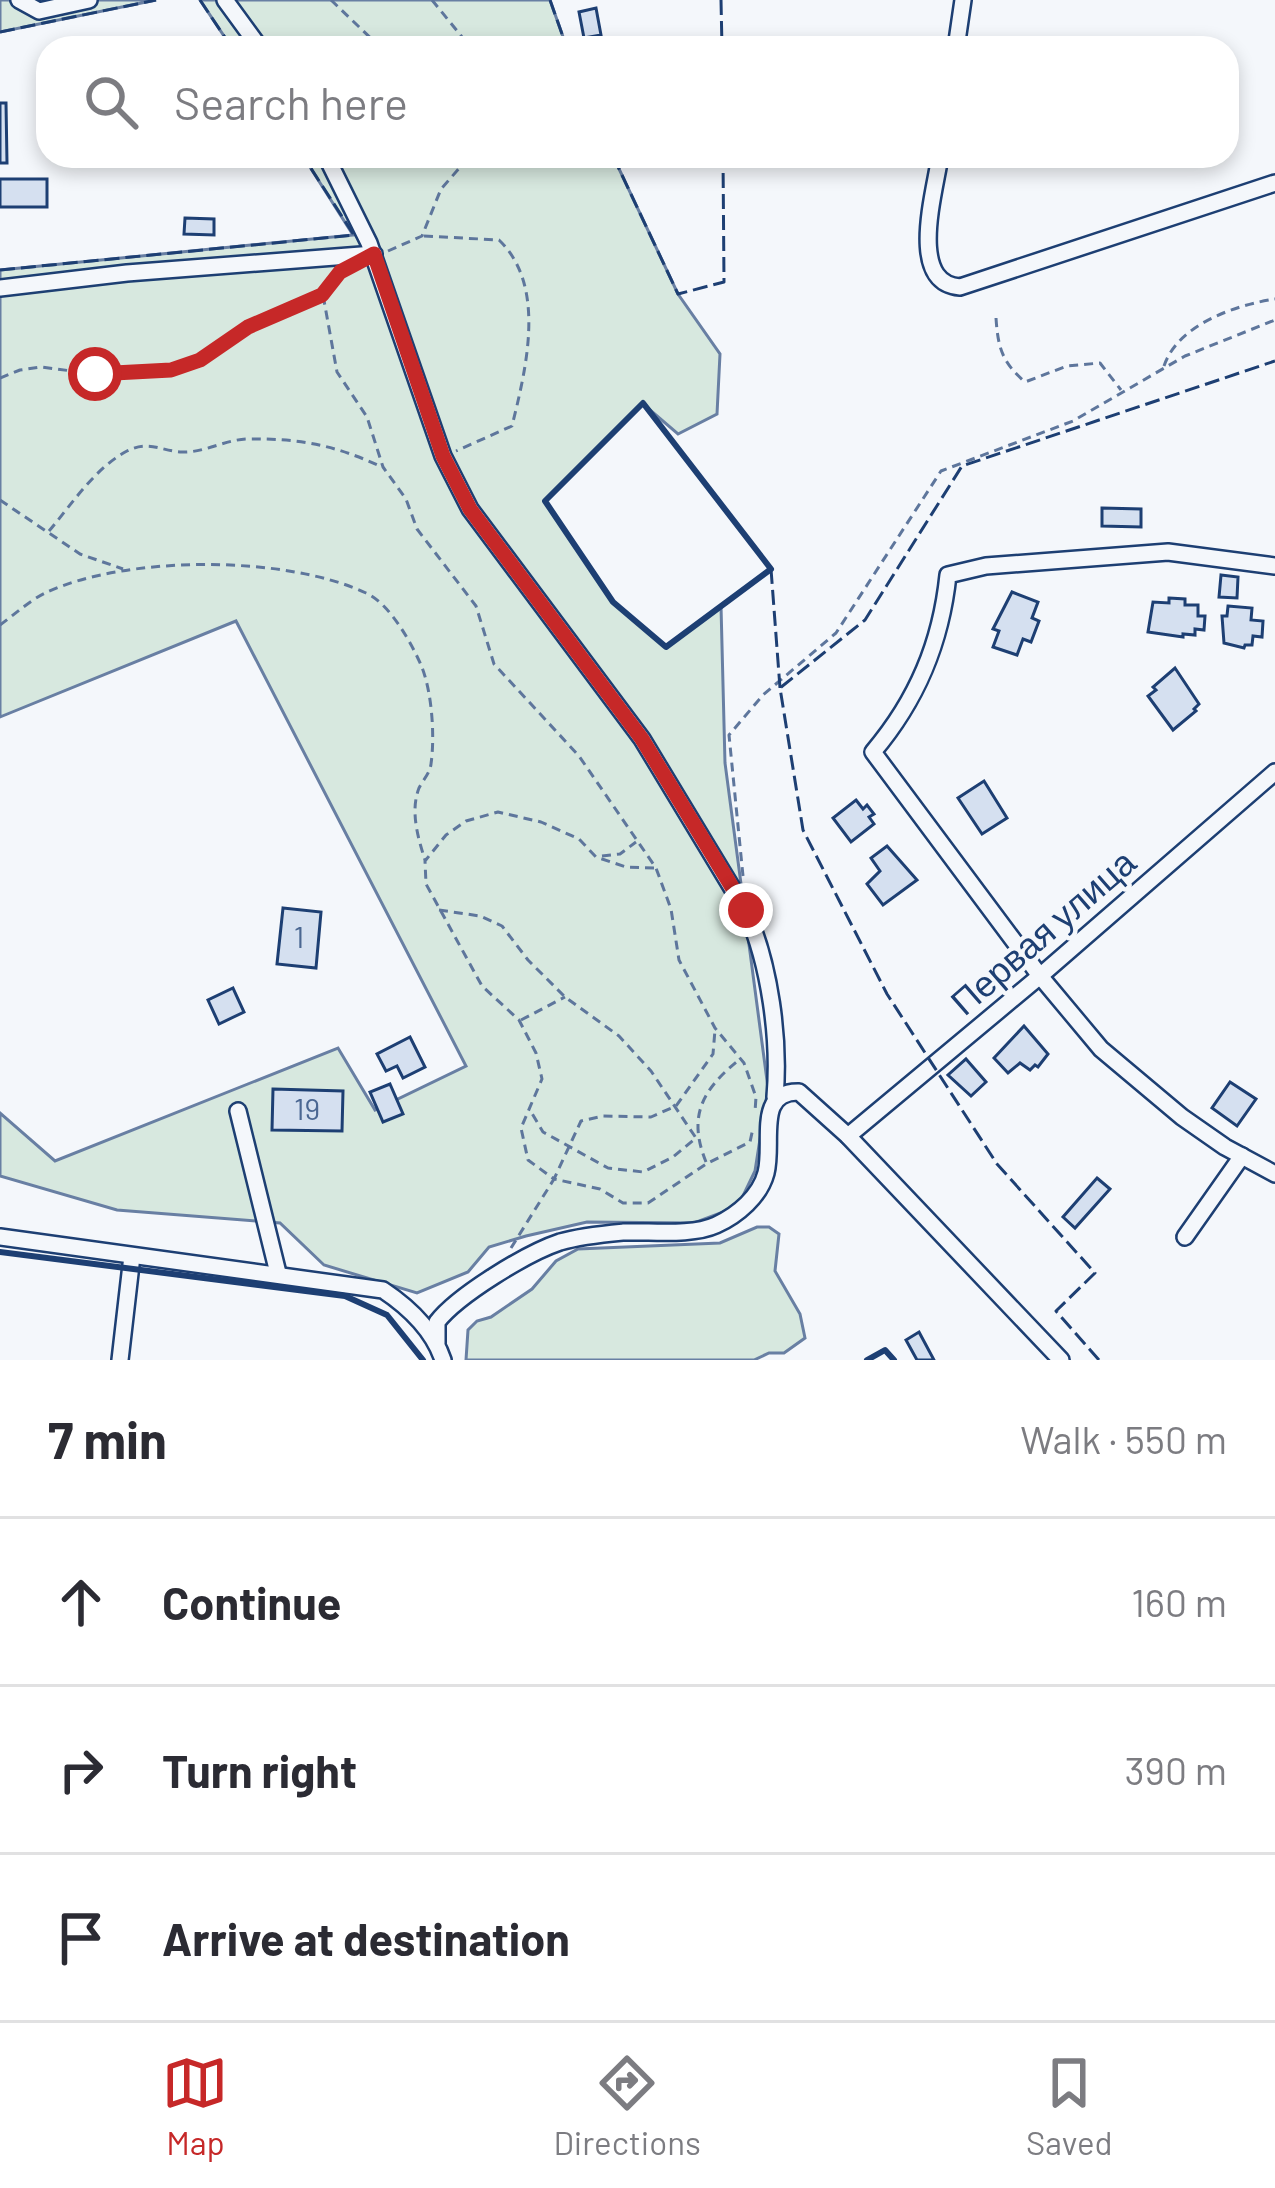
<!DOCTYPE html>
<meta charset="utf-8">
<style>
:root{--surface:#fff;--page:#f7f7f7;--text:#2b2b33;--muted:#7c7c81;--line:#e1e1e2;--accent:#c62828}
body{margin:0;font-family:Barlow,sans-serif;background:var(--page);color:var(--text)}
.stop{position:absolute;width:36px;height:36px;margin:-27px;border:9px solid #c62828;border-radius:50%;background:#fff}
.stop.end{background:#c62828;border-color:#fff;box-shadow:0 3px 12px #0008}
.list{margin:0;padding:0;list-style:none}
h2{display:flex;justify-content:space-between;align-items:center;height:156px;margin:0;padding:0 48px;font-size:51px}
h2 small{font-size:39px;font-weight:400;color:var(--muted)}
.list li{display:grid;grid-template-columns:78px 1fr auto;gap:36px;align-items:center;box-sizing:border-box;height:168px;padding:0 48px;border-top:3px solid var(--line)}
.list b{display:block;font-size:45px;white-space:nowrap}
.list em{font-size:39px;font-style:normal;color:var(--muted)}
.icon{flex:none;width:66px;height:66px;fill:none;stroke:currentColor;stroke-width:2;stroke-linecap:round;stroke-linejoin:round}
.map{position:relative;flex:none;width:1275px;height:1360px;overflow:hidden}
.search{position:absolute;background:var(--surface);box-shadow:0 6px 18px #0003;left:36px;right:36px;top:36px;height:132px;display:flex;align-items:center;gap:30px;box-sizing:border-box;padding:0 42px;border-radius:36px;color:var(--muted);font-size:45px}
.sheet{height:660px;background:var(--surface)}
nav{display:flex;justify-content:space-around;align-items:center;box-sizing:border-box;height:168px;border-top:3px solid var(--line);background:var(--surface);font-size:33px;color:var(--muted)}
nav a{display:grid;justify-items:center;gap:6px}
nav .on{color:var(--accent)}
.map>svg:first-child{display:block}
.green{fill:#d7e8df;stroke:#687fa3;stroke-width:3}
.building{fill:#d5e0f0;stroke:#1d3f73;stroke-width:3}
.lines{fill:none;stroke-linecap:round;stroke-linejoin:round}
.minor-casing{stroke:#1d3f73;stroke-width:20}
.path{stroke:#5e769c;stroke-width:3;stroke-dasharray:9 6;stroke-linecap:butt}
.minor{stroke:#f4f7fb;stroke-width:15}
.fence{stroke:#1d3f73;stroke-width:3;stroke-dasharray:15 6;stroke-linecap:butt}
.wall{stroke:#1d3f73;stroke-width:6}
.route{stroke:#c62828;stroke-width:15}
.labels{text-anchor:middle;stroke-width:9;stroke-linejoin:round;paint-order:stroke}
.number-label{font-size:30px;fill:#4b6792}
.street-label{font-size:36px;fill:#1d3f73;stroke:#f4f7fb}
</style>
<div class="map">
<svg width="1275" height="1360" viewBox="0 0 1275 1360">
<rect width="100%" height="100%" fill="#f4f7fb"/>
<g class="green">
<polygon points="0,0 156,0 0,32"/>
<polygon points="200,0 550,0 567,48 232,48"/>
<polygon points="303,156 613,156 678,294 720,354 717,414 678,434 642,403 545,501 613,602 666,647 721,606 725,763 768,1088 755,1171 742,1198 726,1211 694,1223 587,1222 526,1236 489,1247 468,1272 417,1293 324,1265 280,1223 117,1210 0,1176 0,1113 55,1161 338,1048 375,1110 466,1066 236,621 0,717 0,270 353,235"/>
<polygon points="757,1227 769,1227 779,1234 775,1271 800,1314 805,1338 784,1353 769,1353 754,1360 466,1360 468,1330 477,1321 491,1317 532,1289 556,1261 578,1249 720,1243"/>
</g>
<g class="building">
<polygon points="596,8 601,35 584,38 579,12"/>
<polygon points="0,103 6,103 7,163 0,163"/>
<rect x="0" y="179" width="47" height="28"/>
<polygon points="185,218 214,219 214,235 184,234"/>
<polygon points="1102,508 1141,509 1141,527 1102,526"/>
<polygon points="1221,575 1238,577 1237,598 1219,597"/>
<polygon points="1012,592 1038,602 1032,618 1039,621 1031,642 1023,639 1017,655 993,647 999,631 993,629"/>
<polygon points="1169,598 1185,599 1185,605 1198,605 1198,616 1205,616 1204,630 1195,629 1195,635 1183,634 1183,637 1148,632 1153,602 1169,603"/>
<polygon points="1228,606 1252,608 1251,620 1263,621 1262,637 1253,636 1252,645 1245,645 1244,648 1224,643 1222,616 1227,616"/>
<polygon points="1175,668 1199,704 1194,709 1196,711 1173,730 1148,696 1156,690 1153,687"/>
<polygon points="984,781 1007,818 982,834 958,798"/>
<polygon points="856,800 863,809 867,805 874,814 869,817 874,824 851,842 833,818"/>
<polygon points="887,846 917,880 883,905 867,884 880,871 871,858"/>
<polygon points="283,908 321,912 316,968 277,964"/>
<polygon points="233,988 244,1012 219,1024 208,1000"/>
<polygon points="1024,1026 1048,1054 1038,1067 1035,1065 1030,1070 1020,1063 1008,1073 994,1058"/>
<polygon points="410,1037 425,1067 403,1078 397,1066 386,1071 377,1054"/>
<polygon points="966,1059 986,1082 971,1096 948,1075"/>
<polygon points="1230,1082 1256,1099 1237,1126 1212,1108"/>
<polygon points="390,1084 403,1114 383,1122 370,1092"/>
<polygon points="273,1089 343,1091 342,1131 272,1130"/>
<polygon points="1097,1178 1110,1189 1075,1228 1063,1217"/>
<polygon points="919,1332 934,1360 917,1360 906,1340"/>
</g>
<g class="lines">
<defs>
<g id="minor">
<polyline points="19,0 39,11 89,0"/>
<polyline points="225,0 260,48"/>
<polyline points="956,48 963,0"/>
<path d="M326,156L369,243L443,456L470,509L642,739L746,911C770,965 780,1039 775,1097"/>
<path d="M940,156C935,192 907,283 960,287L1275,183"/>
<polyline points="0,288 127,273 374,254"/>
<path d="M1275,566L1168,552L986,566L948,575C941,643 917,700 873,752L1040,976L1101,1049L1182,1117L1225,1147L1275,1174"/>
<polyline points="238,1111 278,1273"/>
<polyline points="848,1136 1040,976 1275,772"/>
<path d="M0,1237L383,1290C410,1308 433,1330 443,1360"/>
<polyline points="1185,1237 1242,1156"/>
<path d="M437,1343V1322C458,1295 527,1253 560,1242C581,1236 603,1234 624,1232C652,1231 692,1236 716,1225C738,1215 760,1196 766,1173C774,1143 755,1091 799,1092L848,1136L1061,1360"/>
<polyline points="120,1360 132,1256"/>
</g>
</defs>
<use href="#minor" class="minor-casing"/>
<g class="path">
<polyline points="331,0 381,48"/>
<polyline points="432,0 471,48"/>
<path d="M424,236L499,240C547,286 526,369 512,426L456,451"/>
<polyline points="388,251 422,236 441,189 470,156"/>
<polyline points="341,272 323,295 337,372 367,417 383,467 406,499 417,529 476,606 494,664 579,756 656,868 671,909 679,960 715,1028 744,1063 756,1097 755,1112"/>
<path d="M996,318C998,348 1002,362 1025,382L1067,366L1100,363L1121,390"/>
<path d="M1164,366C1178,324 1236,305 1275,299"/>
<polyline points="0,378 20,370 41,367 95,374 171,370 199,360 248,327 320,296"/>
<polyline points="0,500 80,554 123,569"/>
<path d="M49,531C72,504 95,468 127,451C149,440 161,451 182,452C203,453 225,440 246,439C298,438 335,445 382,467"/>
<path d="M0,625C14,615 29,601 45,593C126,555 285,555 366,593C389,603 411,642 421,665C432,691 435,736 431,764C430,773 423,780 419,788C410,811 418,838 425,860"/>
<polyline points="602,856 620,854 636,842"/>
<polyline points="654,868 626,867 596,857 579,839 541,822 498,812 466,821 446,835 425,861 426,884 482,986 519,1020 536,1053 542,1079 521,1128 528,1160 554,1179 581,1121 603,1116 651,1117 676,1106 713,1054 715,1030"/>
<polyline points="743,876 729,735 763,695 836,633 941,471 1073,421 1185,356 1275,320"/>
<polyline points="439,910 480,916 502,926 528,960 565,997 619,1036 651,1071 696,1138 673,1157 643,1172 608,1168 543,1132 530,1110"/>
<polyline points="521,1020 565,997"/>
<path d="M706,1162C687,1115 703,1089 740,1059"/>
<polyline points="511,1248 554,1179 600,1189 623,1203 648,1203 706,1164 750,1142 753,1128"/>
</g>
<use href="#minor" class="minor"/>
<g class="fence">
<polyline points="200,0 232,48"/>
<polyline points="550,0 567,48"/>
<polyline points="721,0 722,48"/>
<polyline points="0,32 156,0"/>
<polyline points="613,156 678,294 724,282 723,156"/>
<polyline points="0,270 354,235 303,156"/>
<polyline points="771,569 780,688"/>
<polyline points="1099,1360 1056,1311 1095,1273 997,1164 887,994 803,830 780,688 865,620 962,466 1275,361"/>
</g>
<g class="wall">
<polygon points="643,403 771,569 666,647 613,602 545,501"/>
<polyline points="0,1252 345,1296 387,1315 423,1360"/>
<polyline points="867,1360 885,1350 894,1360"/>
</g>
</g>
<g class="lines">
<polyline class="route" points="95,374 171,370 200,360 248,327 322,295 340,272 374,254 443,456 470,509 642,739 746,910"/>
</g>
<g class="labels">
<g class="number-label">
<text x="299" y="948">1</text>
<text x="307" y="1120">19</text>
</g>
<g class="street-label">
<text transform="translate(1043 932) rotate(-41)" y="13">Первая улица</text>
</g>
</g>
</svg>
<div class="stop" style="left:95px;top:374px"></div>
<div class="stop end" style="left:746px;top:910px"></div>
<div class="search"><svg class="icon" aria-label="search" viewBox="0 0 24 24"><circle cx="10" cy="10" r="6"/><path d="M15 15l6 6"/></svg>Search here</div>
</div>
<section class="sheet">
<h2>7 min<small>Walk · 550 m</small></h2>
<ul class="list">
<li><svg class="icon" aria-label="ahead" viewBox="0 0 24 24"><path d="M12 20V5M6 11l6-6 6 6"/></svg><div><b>Continue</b></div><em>160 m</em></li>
<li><svg class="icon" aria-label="right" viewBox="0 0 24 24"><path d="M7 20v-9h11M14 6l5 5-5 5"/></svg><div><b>Turn right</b></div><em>390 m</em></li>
<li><svg class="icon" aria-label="arrive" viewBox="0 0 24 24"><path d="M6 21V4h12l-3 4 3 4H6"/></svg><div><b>Arrive at destination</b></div></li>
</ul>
</section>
<nav>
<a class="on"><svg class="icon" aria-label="map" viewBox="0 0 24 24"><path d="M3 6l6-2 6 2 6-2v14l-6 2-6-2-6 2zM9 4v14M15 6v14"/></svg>Map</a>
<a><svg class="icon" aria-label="directions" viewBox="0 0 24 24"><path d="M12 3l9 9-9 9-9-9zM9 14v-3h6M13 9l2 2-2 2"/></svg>Directions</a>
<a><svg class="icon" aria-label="saved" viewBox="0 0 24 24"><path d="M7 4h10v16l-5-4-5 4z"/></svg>Saved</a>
</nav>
